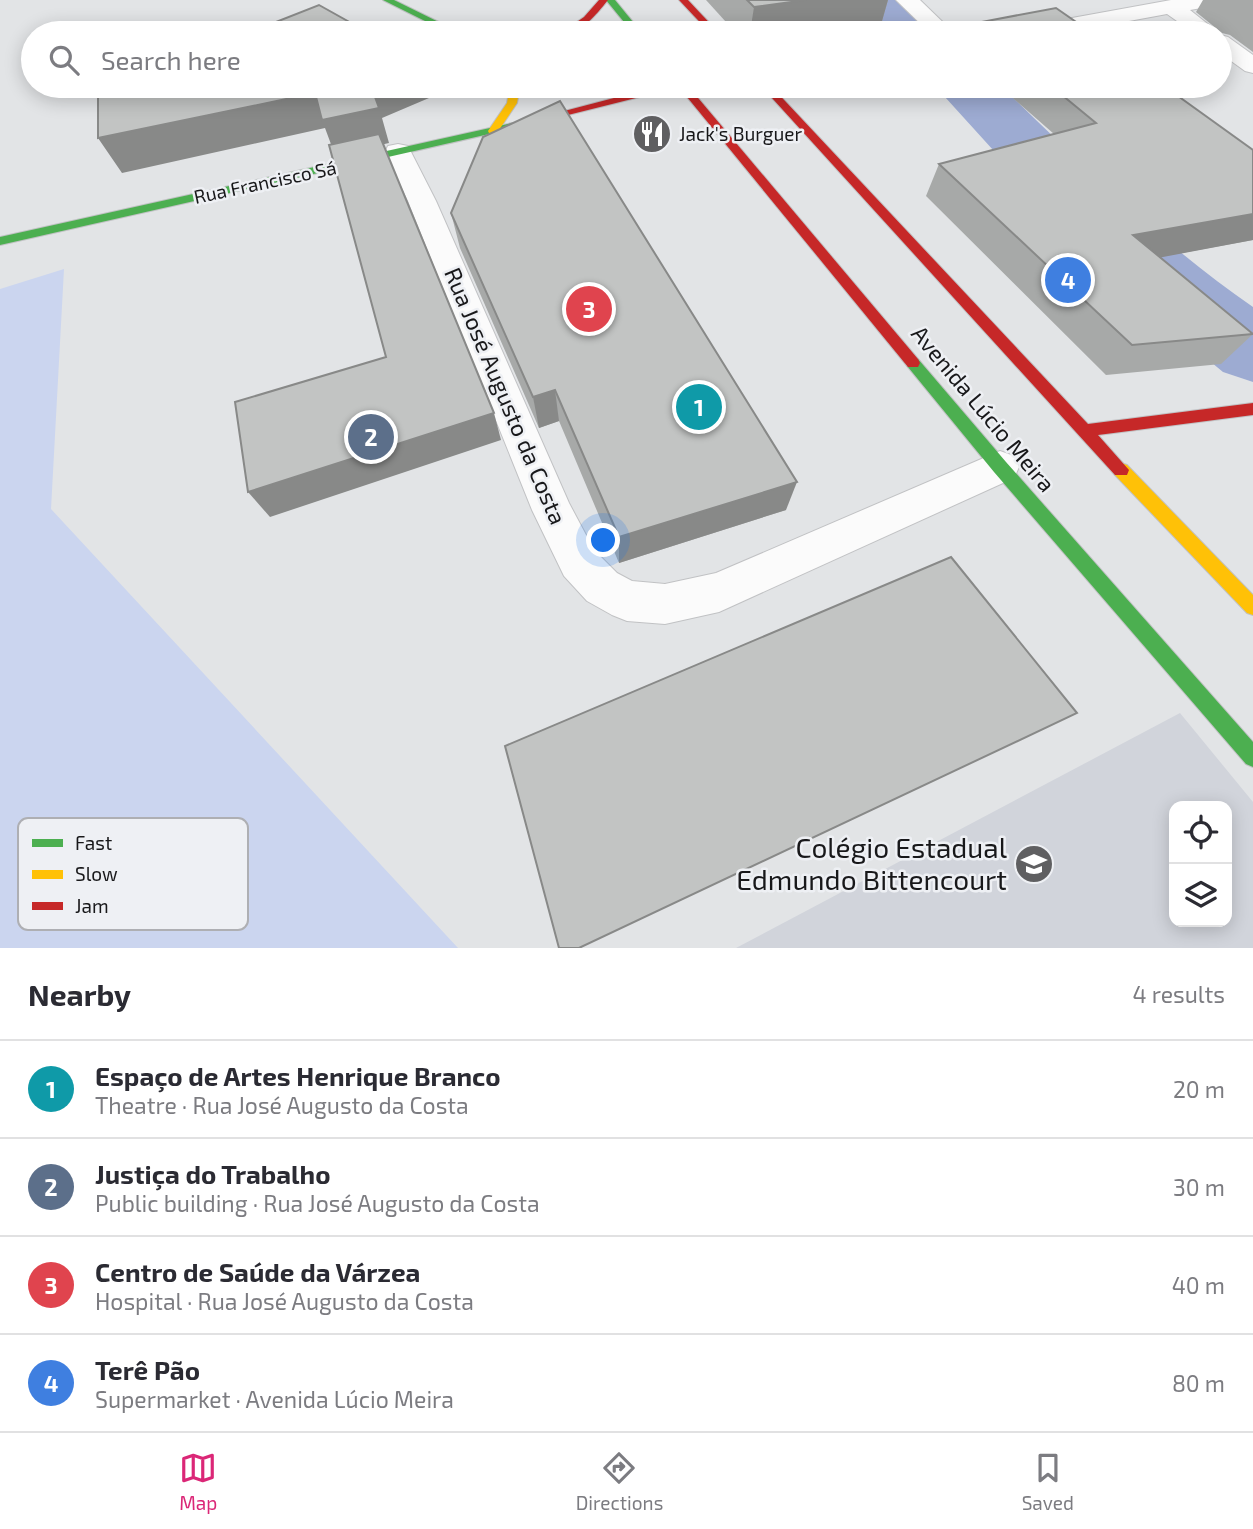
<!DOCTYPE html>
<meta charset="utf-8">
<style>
:root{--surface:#fff;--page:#f7f7f7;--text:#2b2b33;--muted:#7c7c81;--line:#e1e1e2;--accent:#db2777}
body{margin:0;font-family:"Exo 2",sans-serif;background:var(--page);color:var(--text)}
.controls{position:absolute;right:21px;bottom:21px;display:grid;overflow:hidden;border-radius:14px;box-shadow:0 4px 18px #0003}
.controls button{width:63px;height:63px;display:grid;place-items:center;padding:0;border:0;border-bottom:2px solid var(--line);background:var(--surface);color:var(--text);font:35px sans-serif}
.you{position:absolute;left:604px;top:541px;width:24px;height:24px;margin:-18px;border:5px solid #fff;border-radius:50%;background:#1a73e8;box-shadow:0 0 0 10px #1a73e833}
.badge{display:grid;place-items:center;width:46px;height:46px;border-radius:50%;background:var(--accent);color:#fff;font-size:23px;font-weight:700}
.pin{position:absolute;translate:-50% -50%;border:4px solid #fff;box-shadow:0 2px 7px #0006}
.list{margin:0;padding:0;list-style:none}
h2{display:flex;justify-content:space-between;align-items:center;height:91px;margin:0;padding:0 28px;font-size:30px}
h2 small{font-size:23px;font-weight:400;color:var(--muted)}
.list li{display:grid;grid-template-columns:46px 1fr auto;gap:21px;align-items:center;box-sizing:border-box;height:98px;padding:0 28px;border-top:2px solid var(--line)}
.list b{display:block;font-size:26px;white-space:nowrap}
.list p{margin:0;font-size:23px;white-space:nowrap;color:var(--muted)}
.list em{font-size:23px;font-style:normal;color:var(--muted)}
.icon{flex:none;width:38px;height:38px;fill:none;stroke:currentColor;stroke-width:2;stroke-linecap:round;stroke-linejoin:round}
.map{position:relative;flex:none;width:1253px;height:948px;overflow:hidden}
.search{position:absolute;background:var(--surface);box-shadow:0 4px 18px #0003;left:21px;right:21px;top:21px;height:77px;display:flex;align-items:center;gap:18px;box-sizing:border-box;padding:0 24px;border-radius:38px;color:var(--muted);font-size:26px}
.sheet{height:483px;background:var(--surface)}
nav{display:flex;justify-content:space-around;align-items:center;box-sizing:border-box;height:98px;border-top:2px solid var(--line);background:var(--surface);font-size:19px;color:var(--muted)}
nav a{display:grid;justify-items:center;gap:4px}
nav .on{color:var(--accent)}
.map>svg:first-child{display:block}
.built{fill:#d1d4db;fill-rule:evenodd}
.green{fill:#cbd5ef}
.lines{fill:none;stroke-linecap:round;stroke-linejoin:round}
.river{fill:#9dabd2;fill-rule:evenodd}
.street-casing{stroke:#c1c2c4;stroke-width:2}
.fast-casing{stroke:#c1c2c4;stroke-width:2}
.slow-casing{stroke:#c1c2c4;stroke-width:2}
.jam-casing{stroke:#c1c2c4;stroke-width:2}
.street{fill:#fbfbfb;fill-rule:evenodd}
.fast{fill:#4caf50;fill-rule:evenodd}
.slow{fill:#ffc107;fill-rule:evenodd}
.jam{fill:#c62828;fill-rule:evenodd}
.wall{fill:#a7a9a8}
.shaded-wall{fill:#888988}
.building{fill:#c2c4c3;stroke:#888988;stroke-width:2}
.labels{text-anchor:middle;stroke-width:5;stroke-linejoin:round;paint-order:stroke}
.far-poi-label{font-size:19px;fill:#18181a;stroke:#eef0f4;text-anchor:start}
.far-street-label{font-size:19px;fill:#18181a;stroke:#eef0f4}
.street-label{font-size:23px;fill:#18181a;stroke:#eef0f4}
.near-poi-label{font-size:28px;fill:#18181a;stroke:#eef0f4;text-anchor:end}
.key{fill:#eef0f4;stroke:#aeafb3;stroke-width:2}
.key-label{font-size:19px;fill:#18181a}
</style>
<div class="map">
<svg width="1253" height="948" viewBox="0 0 1253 948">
<rect width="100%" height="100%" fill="#e2e4e6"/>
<path class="built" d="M1180,713L1253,802V948H736ZM1174,806H1227V922H1174Z"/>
<polygon class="green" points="64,269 51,509 458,948 0,948 0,289"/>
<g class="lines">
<g class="river">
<polygon points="837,0 898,0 927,21 935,33 872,33 845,11"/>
<path d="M935,86H1001C1081,163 1161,244 1253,307V382L1223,372L1148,310L1044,206Z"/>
</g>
<defs>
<g id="street">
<polygon points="896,0 920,0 954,33 930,33"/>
<polygon points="1171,0 1222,0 1219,5 1190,10 1219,33 1194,33 1167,14 1064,33 1017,33 1020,28 1028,26"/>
<polygon points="1220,35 1228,37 1253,55 1253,73 1245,71 1220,53"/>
<polygon points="398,144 408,146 411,152 436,201 569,503 594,550 617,573 632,581 665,584 716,573 1000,451 1014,456 1019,467 1014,478 719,612 665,624 627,621 612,615 587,601 564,576 532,510 408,201 385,152 388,146"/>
</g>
<g id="fast">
<polygon points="383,0 394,0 461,33 449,33"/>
<polygon points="606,0 615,0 642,33 633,33"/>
<polygon points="512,123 516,124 516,128 0,245 0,237"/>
<polygon points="913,358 918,359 1006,462 1253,742 1253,767 1246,764 994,472 908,367 906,363"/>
</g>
<g id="slow">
<polygon points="510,86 520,86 517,103 497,133 489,133 488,131 507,103"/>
<polygon points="1121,463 1127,465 1253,595 1253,615 1247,613 1115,475 1113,470 1115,465"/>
</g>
<g id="jam">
<path d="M599,0H608C596,15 582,33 561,33L584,17Z"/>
<polygon points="679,0 688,0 719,33 710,33"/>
<polygon points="678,86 688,86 918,359 920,363 918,367 908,367"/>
<polygon points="761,86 771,86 1088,424 1253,403 1253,415 1098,435 1129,470 1127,475 1115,475"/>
<polygon points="652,88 656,89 656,93 512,129 507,126"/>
</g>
</defs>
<use href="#street" class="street-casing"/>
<use href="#fast" class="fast-casing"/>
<use href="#slow" class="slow-casing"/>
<use href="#jam" class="jam-casing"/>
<use href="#street" class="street"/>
<use href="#fast" class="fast"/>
<use href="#slow" class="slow"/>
<use href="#jam" class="jam"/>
</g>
<g class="wall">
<polygon points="706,0 888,0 880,28 842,33 736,33"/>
<polygon points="1203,0 1253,0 1253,52 1230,35 1222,33 1196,12"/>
<polygon points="976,23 1092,33 972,33"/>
<polygon points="999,86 1164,86 1253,150 1253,240 1160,257 1253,334 1221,364 1106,375 926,196 939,164 1054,134"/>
<polygon points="451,213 786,510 619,563 559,421 539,428 460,248"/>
</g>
<g class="shaded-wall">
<polygon points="806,0 888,0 880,28 842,33 750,33 754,7"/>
<polygon points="371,86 427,86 429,98 382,118 389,143 335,155 325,128 122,173 98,138 315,93"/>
<polygon points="1253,214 1253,240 1110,267 1133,235"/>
<polygon points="555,390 559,421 539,428 533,397"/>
<polygon points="494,413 501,440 270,517 248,492"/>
<polygon points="797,482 786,510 619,563 619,537"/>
</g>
<g class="building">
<polygon points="747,0 806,0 754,7"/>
<polygon points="319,5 369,33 248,33"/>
<polygon points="1056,8 1092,33 988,33 976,23"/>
<polygon points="118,86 371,86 379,108 322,120 315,93 98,138 98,94"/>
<polygon points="1051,86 1164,86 1253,150 1253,214 1133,235 1253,334 1132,345 939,164 1096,123"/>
<polygon points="560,101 797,482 619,537 555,390 533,397 451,213 483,137"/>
<polygon points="379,134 494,413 248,492 235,402 386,357 329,145"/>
<polygon points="951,557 1077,713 579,948 559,948 505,746"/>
</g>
<defs>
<symbol id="restaurant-disc" viewBox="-11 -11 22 22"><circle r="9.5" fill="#5f5f61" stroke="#eef0f4"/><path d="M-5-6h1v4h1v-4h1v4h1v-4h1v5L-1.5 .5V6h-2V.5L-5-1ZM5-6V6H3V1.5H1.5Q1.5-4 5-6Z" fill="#fff"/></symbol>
<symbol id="school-disc" viewBox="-11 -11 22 22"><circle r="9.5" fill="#5f5f61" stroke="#eef0f4"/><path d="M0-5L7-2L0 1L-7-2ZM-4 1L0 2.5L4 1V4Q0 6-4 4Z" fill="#fff"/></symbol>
</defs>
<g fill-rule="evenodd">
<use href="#restaurant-disc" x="630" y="112" width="44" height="44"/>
<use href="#school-disc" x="1012" y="842" width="44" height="44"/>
</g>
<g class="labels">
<g class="far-poi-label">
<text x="679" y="141">Jack's Burguer</text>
</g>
<g class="far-street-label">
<text transform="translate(265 182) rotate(-12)" y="7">Rua Francisco Sá</text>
</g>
<g class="street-label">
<text transform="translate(505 396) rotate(67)" y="8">Rua José Augusto da Costa</text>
<text transform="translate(983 409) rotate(50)" y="8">Avenida Lúcio Meira</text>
</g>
<g class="near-poi-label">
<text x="1007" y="858">Colégio Estadual<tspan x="1007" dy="32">Edmundo Bittencourt</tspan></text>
</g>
</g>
<rect x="18" y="818" width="230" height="112" rx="10" class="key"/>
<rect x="32" y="839" width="31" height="8" fill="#4caf50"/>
<rect x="32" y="870" width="31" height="9" fill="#ffc107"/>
<rect x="32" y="902" width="31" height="8" fill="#c62828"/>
<g class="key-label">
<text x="75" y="850">Fast</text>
<text x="75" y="881">Slow</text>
<text x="75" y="913">Jam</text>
</g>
</svg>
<div class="controls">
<button><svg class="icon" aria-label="locate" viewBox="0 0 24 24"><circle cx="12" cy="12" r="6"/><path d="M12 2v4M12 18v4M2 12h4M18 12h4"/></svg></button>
<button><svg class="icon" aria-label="layers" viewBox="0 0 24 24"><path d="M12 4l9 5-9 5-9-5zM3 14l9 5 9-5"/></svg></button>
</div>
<div class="you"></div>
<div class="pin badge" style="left:699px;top:407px;background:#0f9aa8">1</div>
<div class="pin badge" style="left:371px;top:437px;background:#5c6f8a">2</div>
<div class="pin badge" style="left:589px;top:309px;background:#e0444e">3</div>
<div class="pin badge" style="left:1068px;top:280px;background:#3f7fe0">4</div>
<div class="search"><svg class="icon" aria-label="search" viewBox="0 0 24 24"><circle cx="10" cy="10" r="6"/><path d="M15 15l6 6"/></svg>Search here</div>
</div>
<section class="sheet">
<h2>Nearby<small>4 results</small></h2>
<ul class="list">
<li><span class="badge" style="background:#0f9aa8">1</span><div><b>Espaço de Artes Henrique Branco</b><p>Theatre · Rua José Augusto da Costa</p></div><em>20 m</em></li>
<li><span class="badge" style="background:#5c6f8a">2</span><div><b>Justiça do Trabalho</b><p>Public building · Rua José Augusto da Costa</p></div><em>30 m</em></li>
<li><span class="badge" style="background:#e0444e">3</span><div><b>Centro de Saúde da Várzea</b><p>Hospital · Rua José Augusto da Costa</p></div><em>40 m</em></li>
<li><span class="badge" style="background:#3f7fe0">4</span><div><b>Terê Pão</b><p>Supermarket · Avenida Lúcio Meira</p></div><em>80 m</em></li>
</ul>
</section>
<nav>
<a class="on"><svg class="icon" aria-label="map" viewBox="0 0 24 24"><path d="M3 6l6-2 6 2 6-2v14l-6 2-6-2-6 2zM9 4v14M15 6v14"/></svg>Map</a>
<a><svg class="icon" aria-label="directions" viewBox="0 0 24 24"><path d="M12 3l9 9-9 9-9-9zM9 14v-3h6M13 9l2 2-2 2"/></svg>Directions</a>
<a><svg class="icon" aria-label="saved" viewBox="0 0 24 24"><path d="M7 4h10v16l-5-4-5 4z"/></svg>Saved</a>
</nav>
